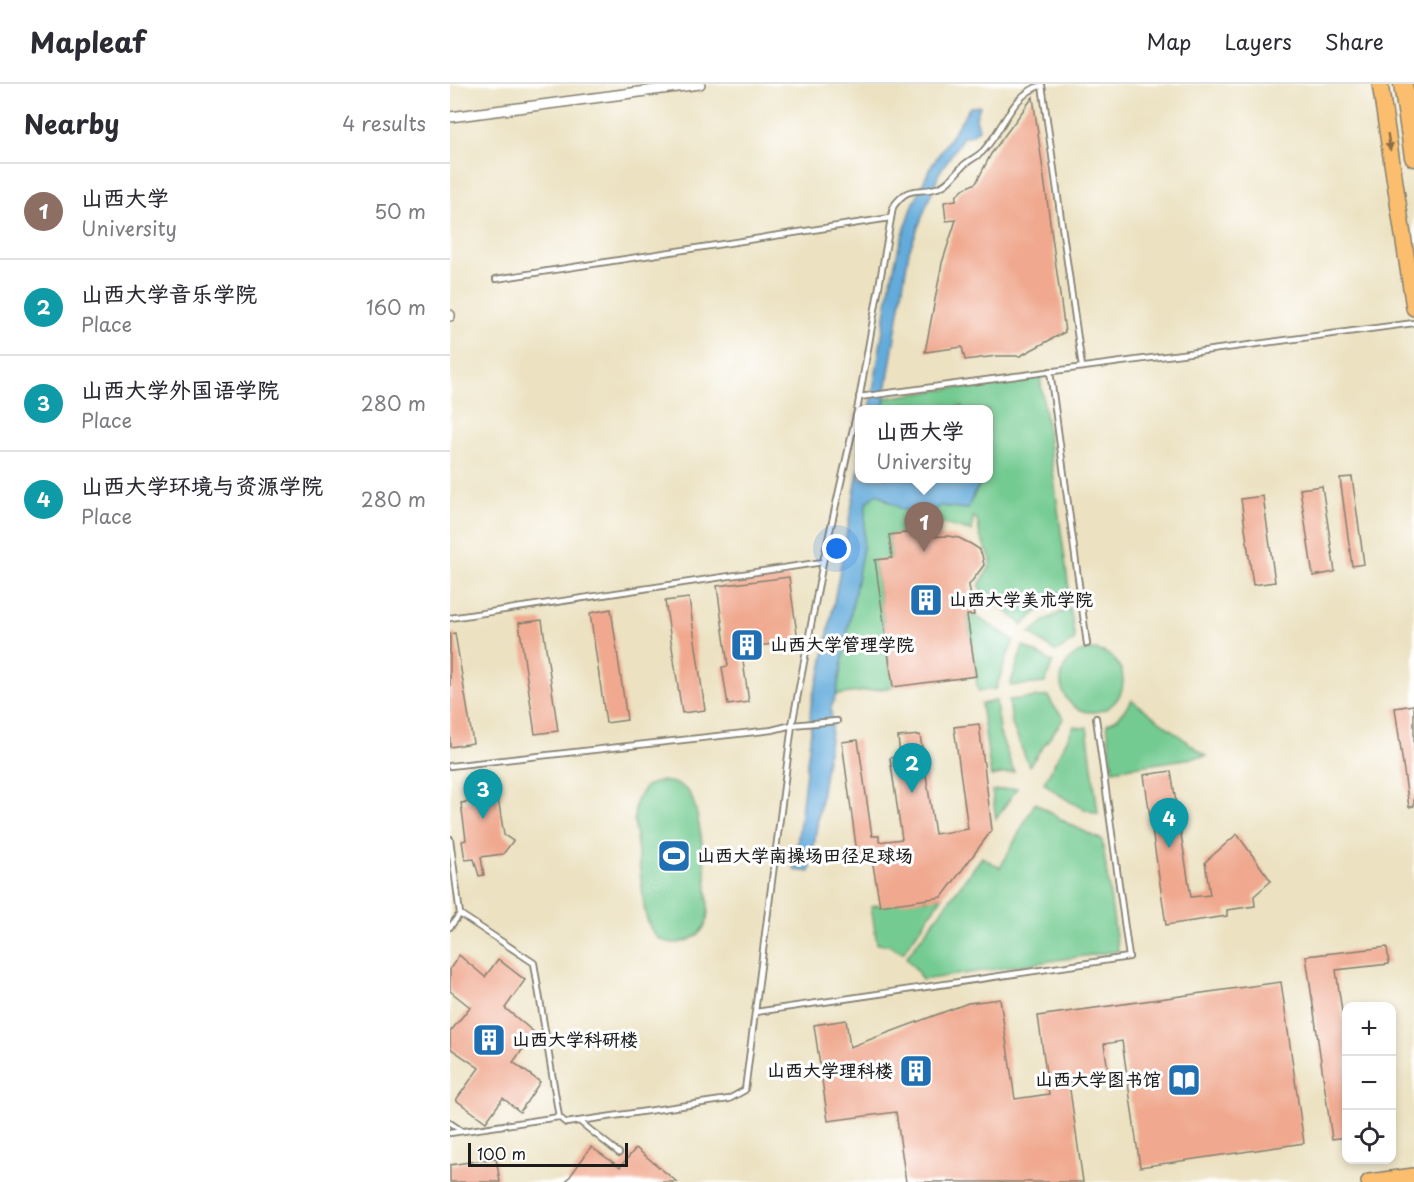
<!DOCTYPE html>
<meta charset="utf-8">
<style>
:root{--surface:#fff;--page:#f2f2f3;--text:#2b2b33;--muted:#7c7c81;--line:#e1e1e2;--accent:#b45309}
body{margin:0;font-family:"Playpen Sans","LXGW WenKai TC",sans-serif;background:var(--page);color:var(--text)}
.controls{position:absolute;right:18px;bottom:18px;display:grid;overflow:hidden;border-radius:12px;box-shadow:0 3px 9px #0003}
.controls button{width:54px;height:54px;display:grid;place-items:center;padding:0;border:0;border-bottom:2px solid var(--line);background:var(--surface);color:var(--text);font:30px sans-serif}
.scale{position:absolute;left:18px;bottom:15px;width:160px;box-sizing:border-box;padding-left:6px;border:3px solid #1c1c1c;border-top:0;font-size:16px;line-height:21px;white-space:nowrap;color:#1c1c1c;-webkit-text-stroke:4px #fff;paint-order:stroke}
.you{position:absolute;left:387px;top:465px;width:21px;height:21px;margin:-15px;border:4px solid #fff;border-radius:50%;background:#1a73e8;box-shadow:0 0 0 9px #1a73e833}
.badge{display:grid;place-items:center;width:39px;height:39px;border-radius:50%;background:var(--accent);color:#fff;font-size:20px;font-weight:700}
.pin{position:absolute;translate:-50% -50px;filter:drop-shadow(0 2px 3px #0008)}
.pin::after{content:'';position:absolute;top:32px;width:21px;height:18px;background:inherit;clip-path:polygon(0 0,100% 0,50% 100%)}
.popup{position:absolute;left:405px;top:321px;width:138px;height:78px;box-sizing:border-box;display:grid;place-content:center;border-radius:12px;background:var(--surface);filter:drop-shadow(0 2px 4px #0005);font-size:20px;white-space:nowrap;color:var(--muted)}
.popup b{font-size:22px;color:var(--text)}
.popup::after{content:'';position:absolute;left:50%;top:100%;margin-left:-12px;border:12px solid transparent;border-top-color:var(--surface)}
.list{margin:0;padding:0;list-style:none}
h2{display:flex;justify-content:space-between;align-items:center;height:78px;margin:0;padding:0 24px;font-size:26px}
h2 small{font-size:20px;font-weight:400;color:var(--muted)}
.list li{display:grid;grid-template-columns:39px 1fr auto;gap:18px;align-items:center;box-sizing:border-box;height:96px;padding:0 24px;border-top:2px solid var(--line)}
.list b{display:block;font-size:22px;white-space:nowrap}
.list p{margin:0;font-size:20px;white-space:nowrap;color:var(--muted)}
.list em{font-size:20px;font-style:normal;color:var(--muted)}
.icon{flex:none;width:33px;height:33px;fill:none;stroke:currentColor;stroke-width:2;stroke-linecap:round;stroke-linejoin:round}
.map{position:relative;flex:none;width:964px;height:1098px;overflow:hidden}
header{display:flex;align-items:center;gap:36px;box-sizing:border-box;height:84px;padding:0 30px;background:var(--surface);border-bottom:2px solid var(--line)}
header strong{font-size:28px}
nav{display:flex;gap:33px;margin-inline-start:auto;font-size:21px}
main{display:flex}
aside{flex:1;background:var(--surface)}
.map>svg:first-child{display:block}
.green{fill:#73cb91;stroke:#487456;stroke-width:1.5}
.water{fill:#64abdb;stroke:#40647c;stroke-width:1.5}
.building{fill:#f0a98f}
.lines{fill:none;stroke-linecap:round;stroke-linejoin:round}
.lane-casing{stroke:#847f6f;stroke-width:8}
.street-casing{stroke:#847f6f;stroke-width:12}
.primary-casing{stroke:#847f6f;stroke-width:18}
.highway-casing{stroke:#847f6f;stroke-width:21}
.lane{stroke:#fff;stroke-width:4.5}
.street{stroke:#fff;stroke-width:9}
.primary{stroke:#fabe6e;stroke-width:15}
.highway{stroke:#fabe6e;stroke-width:18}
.oneway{fill:#8b6d45}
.labels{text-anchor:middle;stroke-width:6;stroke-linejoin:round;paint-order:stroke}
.poi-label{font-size:18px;font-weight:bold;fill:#1c1c1c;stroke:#fff;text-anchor:start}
</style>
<header>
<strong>Mapleaf</strong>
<nav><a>Map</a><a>Layers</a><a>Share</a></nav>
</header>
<main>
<aside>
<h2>Nearby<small>4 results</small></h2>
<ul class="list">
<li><span class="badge" style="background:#8d6e63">1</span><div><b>山西大学</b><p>University</p></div><em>50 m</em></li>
<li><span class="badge" style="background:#0f9aa8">2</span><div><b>山西大学音乐学院</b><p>Place</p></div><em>160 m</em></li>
<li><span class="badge" style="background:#0f9aa8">3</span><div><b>山西大学外国语学院</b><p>Place</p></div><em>280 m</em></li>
<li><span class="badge" style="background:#0f9aa8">4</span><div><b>山西大学环境与资源学院</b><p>Place</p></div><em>280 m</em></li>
</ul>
</aside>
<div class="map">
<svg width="964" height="1098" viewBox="0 0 964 1098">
<rect width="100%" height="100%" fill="#fff"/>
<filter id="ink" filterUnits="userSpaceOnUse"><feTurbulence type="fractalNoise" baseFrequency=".0167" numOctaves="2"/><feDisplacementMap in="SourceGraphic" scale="12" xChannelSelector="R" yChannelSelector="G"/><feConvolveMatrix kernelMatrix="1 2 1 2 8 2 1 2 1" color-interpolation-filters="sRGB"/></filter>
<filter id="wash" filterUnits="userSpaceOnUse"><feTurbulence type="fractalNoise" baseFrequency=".008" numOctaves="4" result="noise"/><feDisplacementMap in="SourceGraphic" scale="24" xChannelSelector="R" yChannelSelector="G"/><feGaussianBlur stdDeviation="1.35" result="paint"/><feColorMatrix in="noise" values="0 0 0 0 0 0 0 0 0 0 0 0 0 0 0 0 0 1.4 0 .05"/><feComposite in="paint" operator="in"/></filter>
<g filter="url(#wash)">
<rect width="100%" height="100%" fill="#ece2c2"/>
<g class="green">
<path d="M590,292L620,513L592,523L573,541L530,505V500L540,482L541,475L530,452L527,435L523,433L522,447C502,443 492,437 471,440L472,447L439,451L442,474L425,477L443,603L386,611L413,463L416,419L427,409L439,418L481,427L491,422L517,425L531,398V395L538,394V326L514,325L511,322L499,326L433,325L435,314Z"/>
<polygon points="620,524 625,556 606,568 580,549 596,536"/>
<polygon points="517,531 524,531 564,556 556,575 546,605 528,607"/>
<polygon points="573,562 603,578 595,599 560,602"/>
<circle cx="642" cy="597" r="31"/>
<polygon points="599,612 602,620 614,634 579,682 562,640 559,616"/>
<polygon points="682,616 756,672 663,686 657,640 668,634"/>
<polygon points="546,617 549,647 564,688 541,692 531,620"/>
<path d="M624,642L631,644L637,643L648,730C627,723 611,714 594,699Z"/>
<path d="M210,697C221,698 231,699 239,709C250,722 261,819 257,836C251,859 216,868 202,847C199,842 197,835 195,829L184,735L186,716L196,702Z"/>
<polygon points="567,704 546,735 542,707"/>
<polygon points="585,719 617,739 652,756 668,867 472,896 465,884 456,874 532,773 550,784"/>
<polygon points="492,813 453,869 438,861 427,860 421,822"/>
</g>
<g class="water">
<polygon points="530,22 526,34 529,45 522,51 513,53 489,89 459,167 433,325 420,326 440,201 449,162 463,121 480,84 520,23"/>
<path d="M409,383L410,394L531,395V398L523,411L518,425L491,422L481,427L467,430L451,425L427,409L416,419L413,463L386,611L381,624L382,641L360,788L344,786L361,646C358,623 363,608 371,587Z"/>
</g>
<g id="blocks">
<g class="building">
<polygon points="583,13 615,248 570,272 547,272 515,276 512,263 475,268 492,179 506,136 496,137 494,118 506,116 507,111 513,105 526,99 541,70"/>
<polygon points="902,393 914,480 902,482 890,394"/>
<polygon points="872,402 885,488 863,492 850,405"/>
<polygon points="813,412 825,498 803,501 791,415"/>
<polygon points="472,447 472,453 498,452 509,454 521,460 529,465 532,471 534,481 519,501 524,531 517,531 526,592 443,603 425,476 442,474 439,451"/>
<polygon points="339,493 348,557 291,564 299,618 278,621 272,583 278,582 267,502"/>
<polygon points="239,514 255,626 232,629 215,517"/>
<polygon points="161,525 177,636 156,639 140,529"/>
<polygon points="92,536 108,647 85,650 69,539"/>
<polygon points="5,549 23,659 0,663 0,550"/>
<polygon points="964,621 964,722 959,723 945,624"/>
<polygon points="529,640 542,746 492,813 430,822 422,775 408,777 392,658 408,656 422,752 429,752 429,758 452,755 440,674 450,672 448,653 470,651 485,750 518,745 504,643"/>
<polygon points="721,687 741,813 760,811 755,778 787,750 821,797 804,812 805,822 777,826 777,832 716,841 694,691"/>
<polygon points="48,714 54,751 63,757 53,770 31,773 34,791 29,792 24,775 15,776 12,757 16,756 11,719"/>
<polygon points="937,863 939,880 886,886 897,963 897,1053 882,1055 856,872"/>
<polygon points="9,871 35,893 48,875 75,896 55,924 85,949 63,978 90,998 70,1028 53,1014 36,1038 6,1016 29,984 0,964 0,948 20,923 0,907 0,885"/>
<polygon points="831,898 854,1059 690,1083 672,957 654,960 659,993 619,999 633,1098 456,1098 446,1028 378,1037 364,941 396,936 400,963 518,919 550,915 565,1015 599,1010 588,932"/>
<polygon points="141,1063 170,1083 186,1064 227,1098 116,1098"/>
<polygon points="46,1074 50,1098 0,1098 0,1081"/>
</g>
</g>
</g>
<g filter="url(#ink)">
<use href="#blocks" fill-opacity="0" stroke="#847f6f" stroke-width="1.5"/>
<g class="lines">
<defs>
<g id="lane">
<polyline points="46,195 440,134"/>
<polyline points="600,287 637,560"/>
<polyline points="409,313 964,239"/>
<polyline points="0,534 373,478"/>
<path d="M0,682L322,646L342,641L373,478L407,327L443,123C459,100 466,110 487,104C499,101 507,87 515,80C521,75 529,72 534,66C554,44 561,11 592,1L632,283"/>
<polyline points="0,755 10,830 0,843"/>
<polyline points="306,928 679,873 646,634"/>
<polyline points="109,1033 116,1039 129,1037 169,1069"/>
<polyline points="129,1037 279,1015 295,1006 342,641 387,637"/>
<polyline points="0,1039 12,1047"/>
<polyline points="0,1049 109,1033 84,879 10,830"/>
</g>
<g id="street">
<polyline points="0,33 250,0"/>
<polyline points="0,231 0,232"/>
</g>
<g id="primary">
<polyline points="930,0 964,224"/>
<polyline points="919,1098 964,1092"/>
</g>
<polyline id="highway" points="953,0 964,73"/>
</defs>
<use href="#lane" class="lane-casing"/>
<use href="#street" class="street-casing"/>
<use href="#primary" class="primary-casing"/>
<use href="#highway" class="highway-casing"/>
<use href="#lane" class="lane"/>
<use href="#street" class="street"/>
<use href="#primary" class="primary"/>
<use href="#highway" class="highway"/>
</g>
<defs><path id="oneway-solid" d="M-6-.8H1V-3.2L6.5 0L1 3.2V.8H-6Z" transform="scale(1.5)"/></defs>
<use class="oneway" href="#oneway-solid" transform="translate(939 58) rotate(81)"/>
</g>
<defs>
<symbol id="building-square" viewBox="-11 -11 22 22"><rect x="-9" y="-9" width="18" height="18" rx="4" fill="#1f6fb2" stroke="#fff"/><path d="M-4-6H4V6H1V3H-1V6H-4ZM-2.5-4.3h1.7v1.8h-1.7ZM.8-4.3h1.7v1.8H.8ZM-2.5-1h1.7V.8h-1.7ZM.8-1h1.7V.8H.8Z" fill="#fff"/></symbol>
<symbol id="stadium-square" viewBox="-11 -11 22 22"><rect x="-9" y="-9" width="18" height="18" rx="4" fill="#1f6fb2" stroke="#fff"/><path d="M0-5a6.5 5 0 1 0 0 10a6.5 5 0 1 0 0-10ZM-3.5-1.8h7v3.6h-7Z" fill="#fff"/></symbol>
<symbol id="library-square" viewBox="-11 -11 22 22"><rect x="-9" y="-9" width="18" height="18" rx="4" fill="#1f6fb2" stroke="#fff"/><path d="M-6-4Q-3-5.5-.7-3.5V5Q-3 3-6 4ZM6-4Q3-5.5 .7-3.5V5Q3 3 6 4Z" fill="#fff"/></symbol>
</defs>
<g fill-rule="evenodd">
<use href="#building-square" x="457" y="497" width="38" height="38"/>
<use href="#building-square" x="278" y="542" width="38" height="38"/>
<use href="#stadium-square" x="205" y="753" width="38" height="38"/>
<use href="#building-square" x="20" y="937" width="38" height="38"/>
<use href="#building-square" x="447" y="968" width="38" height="38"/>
<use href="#library-square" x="715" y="977" width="38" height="38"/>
</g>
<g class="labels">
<g class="poi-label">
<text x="499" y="522">山西大学美术学院</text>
<text x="320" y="567">山西大学管理学院</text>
<text x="247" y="778">山西大学南操场田径足球场</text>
<text x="62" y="962">山西大学科研楼</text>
<text x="443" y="993" text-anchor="end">山西大学理科楼</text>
<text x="711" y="1002" text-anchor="end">山西大学图书馆</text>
</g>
</g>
</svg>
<div class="controls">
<button>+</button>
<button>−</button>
<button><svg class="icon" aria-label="locate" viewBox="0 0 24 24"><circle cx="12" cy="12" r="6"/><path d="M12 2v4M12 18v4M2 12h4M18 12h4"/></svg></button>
</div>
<div class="scale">100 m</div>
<div class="you"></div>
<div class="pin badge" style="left:474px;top:468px;background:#8d6e63">1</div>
<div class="popup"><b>山西大学</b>University</div>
<div class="pin badge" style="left:462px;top:709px;background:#0f9aa8">2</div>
<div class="pin badge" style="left:33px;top:735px;background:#0f9aa8">3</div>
<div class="pin badge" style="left:719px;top:764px;background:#0f9aa8">4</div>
</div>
</main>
